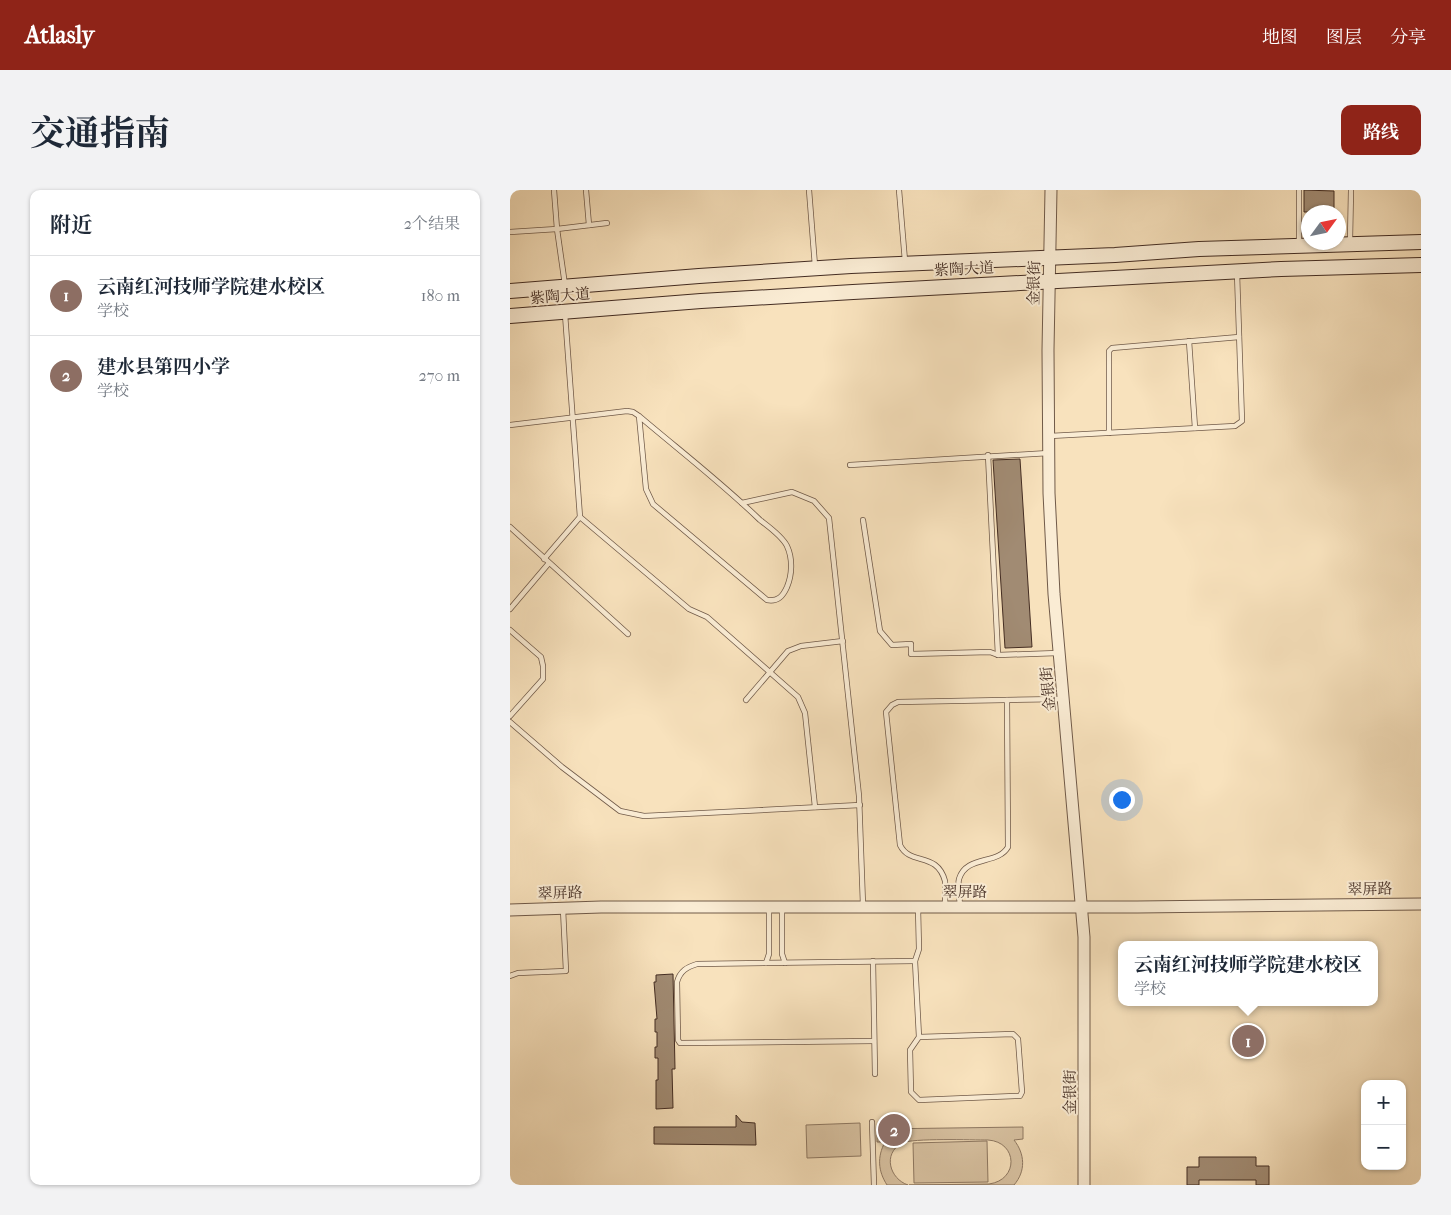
<!DOCTYPE html>
<html lang="zh">
<meta charset="utf-8">
<style>
:root{--surface:#fff;--page:#f2f2f3;--text:#1f2937;--muted:#747a83;--line:#e0e1e3;--accent:#8f2418}
body{margin:0;font-family:"IM FELL French Canon","Noto Serif SC",serif;background:var(--page);color:var(--text)}
.controls{position:absolute;right:15px;bottom:15px;display:grid;overflow:hidden;border-radius:10px;box-shadow:0 1px 4px #0004}
.controls button{width:45px;height:45px;display:grid;place-items:center;padding:0;border:0;border-bottom:1px solid var(--line);background:var(--surface);color:var(--text);font:25px sans-serif}
.compass{position:absolute;left:791px;top:15px;width:45px;height:45px;border-radius:50%;background:var(--surface);box-shadow:0 1px 4px #0004;rotate:57deg}
.you{position:absolute;left:611px;top:609px;width:18px;height:18px;margin:-12px;border:4px solid #fff;border-radius:50%;background:#1a73e8;box-shadow:0 0 0 8px #1a73e833}
.badge{display:grid;place-items:center;width:32px;height:32px;border-radius:50%;background:var(--accent);color:#fff;font-size:16px;font-weight:700}
.pin{position:absolute;translate:-50% -50%;border:2px solid #fff;box-shadow:0 1px 5px #0006}
.popup{position:absolute;left:608px;top:751px;width:260px;height:65px;box-sizing:border-box;display:grid;place-content:center;border-radius:10px;background:var(--surface);filter:drop-shadow(0 1px 4px #0005);font-size:16px;white-space:nowrap;color:var(--muted)}
.popup b{font-size:19px;color:var(--text)}
.popup::after{content:'';position:absolute;left:50%;top:100%;margin-left:-10px;border:10px solid transparent;border-top-color:var(--surface)}
.list{margin:0;padding:0;list-style:none}
h2{display:flex;justify-content:space-between;align-items:center;height:65px;margin:0;padding:0 20px;font-size:21px}
h2 small{font-size:16px;font-weight:400;color:var(--muted)}
.list li{display:grid;grid-template-columns:32px 1fr auto;gap:15px;align-items:center;box-sizing:border-box;height:80px;padding:0 20px;border-top:1px solid var(--line)}
.list b{display:block;font-size:19px;white-space:nowrap}
.list p{margin:0;font-size:16px;white-space:nowrap;color:var(--muted)}
.list em{font-size:16px;font-style:normal;color:var(--muted)}
.map{position:relative;flex:none;width:911px;height:995px;overflow:hidden;border-radius:10px}
header{display:flex;align-items:center;gap:30px;box-sizing:border-box;height:70px;padding:0 25px;background:var(--accent);color:#fff}
header strong{font-size:24px}
nav{display:flex;gap:28px;margin-inline-start:auto;font-size:18px}
.intro{display:flex;align-items:center;justify-content:space-between;box-sizing:border-box;height:120px;padding:0 30px}
h1{margin:0;font-size:35px}
.button{padding:12px 22px;border-radius:10px;background:var(--accent);color:#fff;font-size:18px;font-weight:700}
main{display:flex;gap:30px;padding:0 30px}
aside{flex:1;background:var(--surface);border-radius:10px;box-shadow:0 1px 4px #0004}
.map>svg:first-child{display:block}
.green{fill:#d9c3a3;stroke:#8e7862}
.building{fill:#a18b73;stroke:#432c22}
.lines{fill:none;stroke-linecap:round;stroke-linejoin:round}
.service-casing{stroke:#705a49;stroke-width:6}
.tertiary-casing{stroke:#705a49;stroke-width:13}
.secondary-casing{stroke:#432c22;stroke-width:16}
.service{stroke:#faecd4;stroke-width:4.5}
.tertiary{stroke:#faecd4;stroke-width:11}
.secondary{stroke:#faecd4;stroke-width:14}
.labels{text-anchor:middle;stroke-width:4;stroke-linejoin:round;paint-order:stroke}
.street-label{font-size:15px;fill:#432c22;stroke:#faecd4}
</style>
<header>
<strong>Atlasly</strong>
<nav><a>地图</a><a>图层</a><a>分享</a></nav>
</header>
<div class="intro"><h1>交通指南</h1><a class="button">路线</a></div>
<main>
<aside>
<h2>附近<small>2个结果</small></h2>
<ul class="list">
<li><span class="badge" style="background:#8d6e63">1</span><div><b>云南红河技师学院建水校区</b><p>学校</p></div><em>180 m</em></li>
<li><span class="badge" style="background:#8d6e63">2</span><div><b>建水县第四小学</b><p>学校</p></div><em>270 m</em></li>
</ul>
</aside>
<div class="map">
<svg width="911" height="995" viewBox="0 0 911 995">
<rect width="100%" height="100%" fill="#f8e2bd"/>
<filter id="stains"><feTurbulence type="fractalNoise" baseFrequency=".004" numOctaves="4"/><feColorMatrix values="0 0 0 0 .2 0 0 0 0 .09 0 0 0 0 .02 0 0 0 .5 -.17"/></filter>
<radialGradient id="worn" r=".72"><stop offset=".6" stop-color="#630" stop-opacity="0"/><stop offset="1" stop-color="#630" stop-opacity=".3"/></radialGradient>
<g class="green">
<polygon points="350,933 351,966 297,968 296,935"/>
<path d="M513,937V949L504,950C515,964 516,981 504,995H399L479,994C509,990 508,952 478,950C463,950 402,948 392,953C372,964 380,989 398,995H377C368,981 367,967 375,952H367V939Z"/>
<polygon points="477,951 478,992 404,993 403,953"/>
</g>
<g class="building">
<polygon points="794,0 824,1 824,22 794,22"/>
<polygon points="510,269 522,457 495,458 483,270"/>
<polygon points="163,784 165,879 162,879 163,918 146,919 146,890 148,890 148,868 145,868 145,857 147,857 147,842 145,842 145,829 147,829 144,792 146,792 146,785"/>
<polygon points="226,925 232,932 245,933 246,955 144,954 144,937 226,937"/>
<polygon points="689,967 746,967 746,976 759,976 759,995 746,995 746,990 689,990 689,995 677,995 677,977 689,977"/>
</g>
<g class="lines">
<defs>
<g id="service">
<polyline points="44,0 47,39 55,95"/>
<polyline points="76,0 79,35"/>
<polyline points="299,0 305,76"/>
<polyline points="389,0 395,71"/>
<polyline points="0,42 47,39 97,33"/>
<polyline points="840,51 841,0"/>
<polyline points="789,54 789,0"/>
<polyline points="679,151 685,238"/>
<path d="M0,235L117,221L123,222L129,226C169,260 212,293 250,330C259,337 272,346 277,356C283,369 282,385 277,397C273,406 268,412 257,410L143,314L136,299L129,226"/>
<polyline points="599,243 599,161 602,158 729,147"/>
<polyline points="540,246 725,236 732,231 727,83"/>
<polyline points="478,265 488,465"/>
<polyline points="340,275 539,263"/>
<polyline points="232,313 282,302 304,311 319,328 349,606 353,715"/>
<polyline points="70,327 179,419 197,427 288,507 295,523 305,617"/>
<polyline points="353,330 370,441 382,455 401,454 401,464 480,462 488,465 548,463"/>
<polyline points="0,337 118,444"/>
<polyline points="34,369 70,327 55,124"/>
<polyline points="0,419 39,373"/>
<polyline points="0,440 31,467 33,476 33,489 0,526"/>
<polyline points="236,510 278,461 291,456 333,451"/>
<polyline points="0,532 52,577 110,621 134,626 350,615"/>
<path d="M435,716C435,708 436,699 435,691C427,661 400,676 390,655L376,522L382,515L388,512L552,509"/>
<polyline points="272,717 272,764 275,773"/>
<path d="M450,717C450,709 447,697 449,689C456,665 488,675 498,657L497,510"/>
<polyline points="408,718 409,759 405,771 409,847 400,860 401,902 409,910 505,906 510,906 512,902 508,849 503,844 409,847"/>
<polyline points="363,771 365,884"/>
<polyline points="256,773 259,764 259,717"/>
<polyline points="0,786 8,783 56,781 53,719"/>
<path d="M364,851L170,853L168,850L167,792C170,781 177,777 187,774L405,771"/>
<polyline points="362,932 364,995"/>
</g>
<g id="tertiary">
<polyline points="541,0 538,160 539,303 544,404 574,747 574,995"/>
<polyline points="0,720 91,717 627,717 911,714"/>
</g>
<g id="secondary">
<polyline points="0,101 189,86 341,76 605,65 689,59 911,52"/>
<polyline points="0,126 191,111 343,102 771,79 911,75"/>
</g>
</defs>
<use href="#service" class="service-casing"/>
<use href="#tertiary" class="tertiary-casing"/>
<use href="#secondary" class="secondary-casing"/>
<use href="#service" class="service"/>
<use href="#tertiary" class="tertiary"/>
<use href="#secondary" class="secondary"/>
</g>
<g class="labels">
<g class="street-label">
<text transform="translate(454 79) rotate(-3)" y="5">紫陶大道</text>
<text transform="translate(524 93) rotate(-89)" y="5">金银街</text>
<text transform="translate(50 106) rotate(-5)" y="5">紫陶大道</text>
<text transform="translate(538 499) rotate(-95)" y="5">金银街</text>
<text transform="translate(860 699) rotate(-1)" y="5">翠屏路</text>
<text x="455" y="707">翠屏路</text>
<text transform="translate(50 703) rotate(-2)" y="5">翠屏路</text>
<text transform="translate(560 902) rotate(-90)" y="5">金银街</text>
</g>
</g>
<rect width="100%" height="100%" filter="url(#stains)"/>
<rect width="100%" height="100%" fill="url(#worn)"/>
</svg>
<div class="controls">
<button>+</button>
<button>−</button>
</div>
<svg class="compass" viewBox="-18 -18 36 36"><path d="M0-13l5 13h-10z" fill="#e53935"/><path d="M0 13l5-13h-10z" fill="#747a83"/></svg>
<div class="you"></div>
<div class="pin badge" style="left:738px;top:851px;background:#8d6e63">1</div>
<div class="popup"><b>云南红河技师学院建水校区</b>学校</div>
<div class="pin badge" style="left:384px;top:940px;background:#8d6e63">2</div>
</div>
</main>
